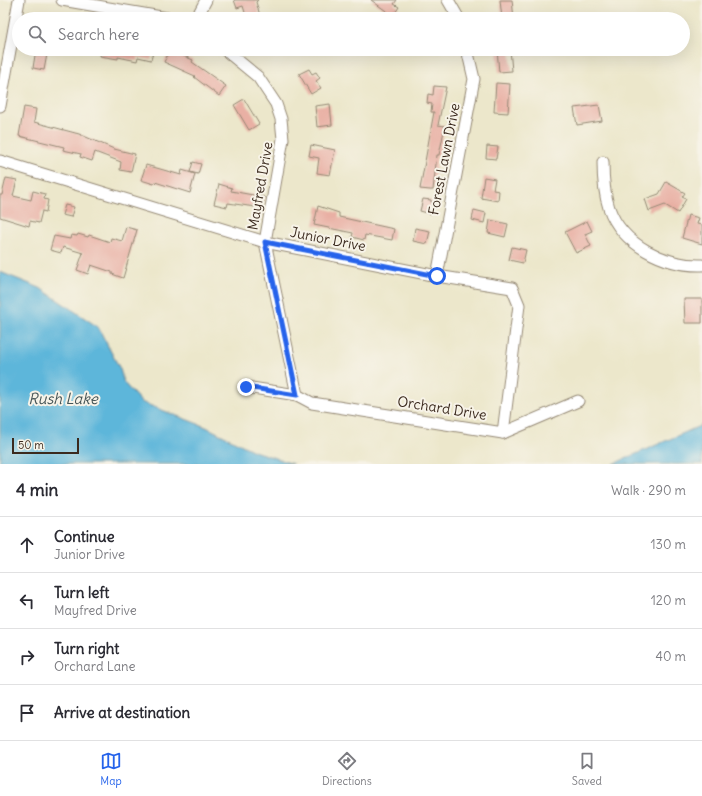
<!DOCTYPE html>
<meta charset="utf-8">
<style>
:root{--surface:#fff;--page:#f2f2f3;--text:#2b2b33;--muted:#7c7c81;--line:#e1e1e2;--accent:#2563eb}
body{margin:0;font-family:Delius,sans-serif;background:var(--page);color:var(--text)}
.scale{position:absolute;left:12px;bottom:10px;width:67px;box-sizing:border-box;padding-left:4px;border:2px solid #3b2a1e;border-top:0;font-size:11px;line-height:14px;white-space:nowrap;color:#3b2a1e;-webkit-text-stroke:3px #f7f3e8;paint-order:stroke}
.stop{position:absolute;width:12px;height:12px;margin:-9px;border:3px solid #2563eb;border-radius:50%;background:#fff}
.stop.end{background:#2563eb;border-color:#fff;box-shadow:0 1px 4px #0008}
.list{margin:0;padding:0;list-style:none}
h2{display:flex;justify-content:space-between;align-items:center;height:52px;margin:0;padding:0 16px;font-size:17px}
h2 small{font-size:13px;font-weight:400;color:var(--muted)}
.list li{display:grid;grid-template-columns:26px 1fr auto;gap:12px;align-items:center;box-sizing:border-box;height:56px;padding:0 16px;border-top:1px solid var(--line)}
.list b{display:block;font-size:15px;white-space:nowrap}
.list p{margin:0;font-size:13px;white-space:nowrap;color:var(--muted)}
.list em{font-size:13px;font-style:normal;color:var(--muted)}
.icon{flex:none;width:22px;height:22px;fill:none;stroke:currentColor;stroke-width:2;stroke-linecap:round;stroke-linejoin:round}
.map{position:relative;flex:none;width:702px;height:464px;overflow:hidden}
.search{position:absolute;background:var(--surface);box-shadow:0 4px 16px #0002;left:12px;right:12px;top:12px;height:44px;display:flex;align-items:center;gap:10px;box-sizing:border-box;padding:0 14px;border-radius:22px;color:var(--muted);font-size:15px}
.sheet{height:276px;background:var(--surface)}
nav{display:flex;justify-content:space-around;align-items:center;box-sizing:border-box;height:56px;border-top:1px solid var(--line);background:var(--surface);font-size:11px;color:var(--muted)}
nav a{display:grid;justify-items:center;gap:2px}
nav .on{color:var(--accent)}
.map>svg:first-child{display:block}
.water{fill:#5db6da;stroke:#4c707c}
.building{fill:#e9b0a4}
.lines{fill:none;stroke-linecap:round;stroke-linejoin:round}
.minor-casing{stroke:#948874;stroke-width:13}
.minor{stroke:#fff;stroke-width:11}
.route{stroke:#2563eb;stroke-width:5}
.labels{text-anchor:middle;stroke-width:4;stroke-linejoin:round;paint-order:stroke}
.street-label{font-size:14px;fill:#3b2a1e;stroke:#f7f3e8}
.water-label{font-size:15px;font-style:italic;fill:#455456;stroke:#f7f3e8}
</style>
<div class="map">
<svg width="702" height="464" viewBox="0 0 702 464">
<rect width="100%" height="100%" fill="#f7f3e8"/>
<filter id="ink" filterUnits="userSpaceOnUse"><feTurbulence type="fractalNoise" baseFrequency=".025" numOctaves="2"/><feDisplacementMap in="SourceGraphic" scale="8" xChannelSelector="R" yChannelSelector="G"/><feConvolveMatrix kernelMatrix="1 2 1 2 8 2 1 2 1" color-interpolation-filters="sRGB"/></filter>
<filter id="wash" filterUnits="userSpaceOnUse"><feTurbulence type="fractalNoise" baseFrequency=".012" numOctaves="4" result="noise"/><feDisplacementMap in="SourceGraphic" scale="16" xChannelSelector="R" yChannelSelector="G"/><feGaussianBlur stdDeviation="0.9" result="paint"/><feColorMatrix in="noise" values="0 0 0 0 0 0 0 0 0 0 0 0 0 0 0 0 0 1.4 0 .05"/><feComposite in="paint" operator="in"/></filter>
<g filter="url(#wash)">
<rect width="100%" height="100%" fill="#ece7cb"/>
<g class="water">
<polygon points="0,272 40,288 98,327 120,369 124,383 141,402 206,427 254,451 293,464 0,464"/>
<polygon points="702,425 702,464 613,464"/>
</g>
<g id="blocks">
<g class="building">
<polygon points="234,0 258,0 256,2 261,19 247,19 243,6 237,8"/>
<polygon points="371,0 397,0 394,4 399,7 393,16"/>
<polygon points="500,0 512,0 514,19 502,19"/>
<polygon points="36,49 48,49 44,70 33,68"/>
<polygon points="101,49 154,49 151,60 138,57 137,61 118,57 118,59 100,56"/>
<polygon points="497,49 510,49 512,71 499,72"/>
<polygon points="170,50 193,60 192,62 226,86 219,96 194,77 195,76 164,62"/>
<polygon points="309,69 312,74 316,72 320,78 316,81 321,88 311,94 299,74"/>
<polygon points="496,83 510,84 508,113 494,112"/>
<polygon points="434,86 446,87 438,125 445,126 439,155 437,155 433,190 430,190 420,189 434,112 431,112 432,104 427,103 428,94 433,95"/>
<polygon points="244,99 259,124 249,130 234,105"/>
<polygon points="330,104 332,125 317,127 315,106"/>
<polygon points="599,105 602,121 577,125 574,108"/>
<polygon points="24,107 36,109 34,122 79,134 114,149 135,154 131,172 120,170 121,162 95,152 92,161 80,157 81,154 63,150 64,147 19,136"/>
<polygon points="311,145 335,150 330,175 317,173 319,158 309,156"/>
<polygon points="487,146 498,147 496,159 486,158"/>
<polygon points="193,162 201,164 198,174 190,172"/>
<polygon points="146,165 181,175 182,170 195,174 190,193 155,182 154,184 141,180"/>
<polygon points="484,177 495,179 493,190 499,191 498,201 481,198"/>
<polygon points="6,178 17,180 13,196 31,200 33,191 45,194 44,199 48,200 46,212 42,211 39,223 30,221 29,226 0,217 0,195 2,195"/>
<polygon points="666,182 685,193 682,197 686,199 678,213 665,205 649,211 645,199 659,194"/>
<polygon points="219,184 232,188 231,191 264,197 262,208 228,203 227,207 214,204"/>
<polygon points="423,199 431,200 431,202 433,203 431,214 420,211"/>
<polygon points="65,205 74,207 71,217 62,215"/>
<polygon points="318,206 339,213 339,217 394,229 392,240 365,235 364,240 352,237 353,233 314,225"/>
<polygon points="474,210 486,213 484,223 472,220"/>
<polygon points="688,215 699,218 697,224 702,225 702,244 682,238"/>
<polygon points="490,220 508,224 505,237 488,233"/>
<polygon points="587,221 592,231 585,234 591,246 576,253 565,232"/>
<polygon points="126,227 137,230 123,278 112,274 112,272 91,265 88,274 77,270 83,253 63,247 61,253 50,250 54,236 70,239 71,235 77,236 78,234 88,237 89,235 110,242 111,238 122,241"/>
<polygon points="415,228 430,231 427,244 413,241"/>
<polygon points="512,247 526,250 523,263 509,260"/>
<polygon points="684,299 702,299 702,323 685,323"/>
</g>
</g>
</g>
<g filter="url(#ink)">
<use href="#blocks" fill-opacity="0" stroke="#948874" stroke-width="1"/>
<g class="lines">
<defs>
<g id="minor">
<polyline points="62,0 173,19"/>
<polyline points="448,0 459,19"/>
<polyline points="196,19 206,0"/>
<polyline points="224,49 258,77 276,104 281,119 283,139 265,242 297,395"/>
<polyline points="0,106 19,0"/>
<polyline points="0,161 265,242 437,276 512,288 519,305 503,433"/>
<path d="M603,162C603,178 604,193 609,208C622,245 665,266 702,265"/>
<polyline points="437,276 474,79 467,49"/>
<polyline points="246,387 297,395 312,403 503,433 578,401"/>
</g>
</defs>
<use href="#minor" class="minor-casing"/>
<use href="#minor" class="minor"/>
</g>
</g>
<g class="lines" filter="url(#ink)">
<polyline class="route" points="246,387 297,395 265,242 437,276"/>
</g>
<g class="labels">
<g class="street-label">
<text transform="translate(444 159) rotate(-79)" y="5">Forest Lawn Drive</text>
<text transform="translate(260 186) rotate(-80)" y="5">Mayfred Drive</text>
<text transform="translate(328 239) rotate(11)" y="5">Junior Drive</text>
<text transform="translate(442 408) rotate(9)" y="5">Orchard Drive</text>
</g>
<g class="water-label">
<text x="63" y="404">Rush Lake</text>
</g>
</g>
</svg>
<div class="scale">50 m</div>
<div class="stop" style="left:437px;top:276px"></div>
<div class="stop end" style="left:246px;top:387px"></div>
<div class="search"><svg class="icon" aria-label="search" viewBox="0 0 24 24"><circle cx="10" cy="10" r="6"/><path d="M15 15l6 6"/></svg>Search here</div>
</div>
<section class="sheet">
<h2>4 min<small>Walk · 290 m</small></h2>
<ul class="list">
<li><svg class="icon" aria-label="ahead" viewBox="0 0 24 24"><path d="M12 20V5M6 11l6-6 6 6"/></svg><div><b>Continue</b><p>Junior Drive</p></div><em>130 m</em></li>
<li><svg class="icon" aria-label="left" viewBox="0 0 24 24"><path d="M17 20v-9H6M10 6l-5 5 5 5"/></svg><div><b>Turn left</b><p>Mayfred Drive</p></div><em>120 m</em></li>
<li><svg class="icon" aria-label="right" viewBox="0 0 24 24"><path d="M7 20v-9h11M14 6l5 5-5 5"/></svg><div><b>Turn right</b><p>Orchard Lane</p></div><em>40 m</em></li>
<li><svg class="icon" aria-label="arrive" viewBox="0 0 24 24"><path d="M6 21V4h12l-3 4 3 4H6"/></svg><div><b>Arrive at destination</b></div></li>
</ul>
</section>
<nav>
<a class="on"><svg class="icon" aria-label="map" viewBox="0 0 24 24"><path d="M3 6l6-2 6 2 6-2v14l-6 2-6-2-6 2zM9 4v14M15 6v14"/></svg>Map</a>
<a><svg class="icon" aria-label="directions" viewBox="0 0 24 24"><path d="M12 3l9 9-9 9-9-9zM9 14v-3h6M13 9l2 2-2 2"/></svg>Directions</a>
<a><svg class="icon" aria-label="saved" viewBox="0 0 24 24"><path d="M7 4h10v16l-5-4-5 4z"/></svg>Saved</a>
</nav>
